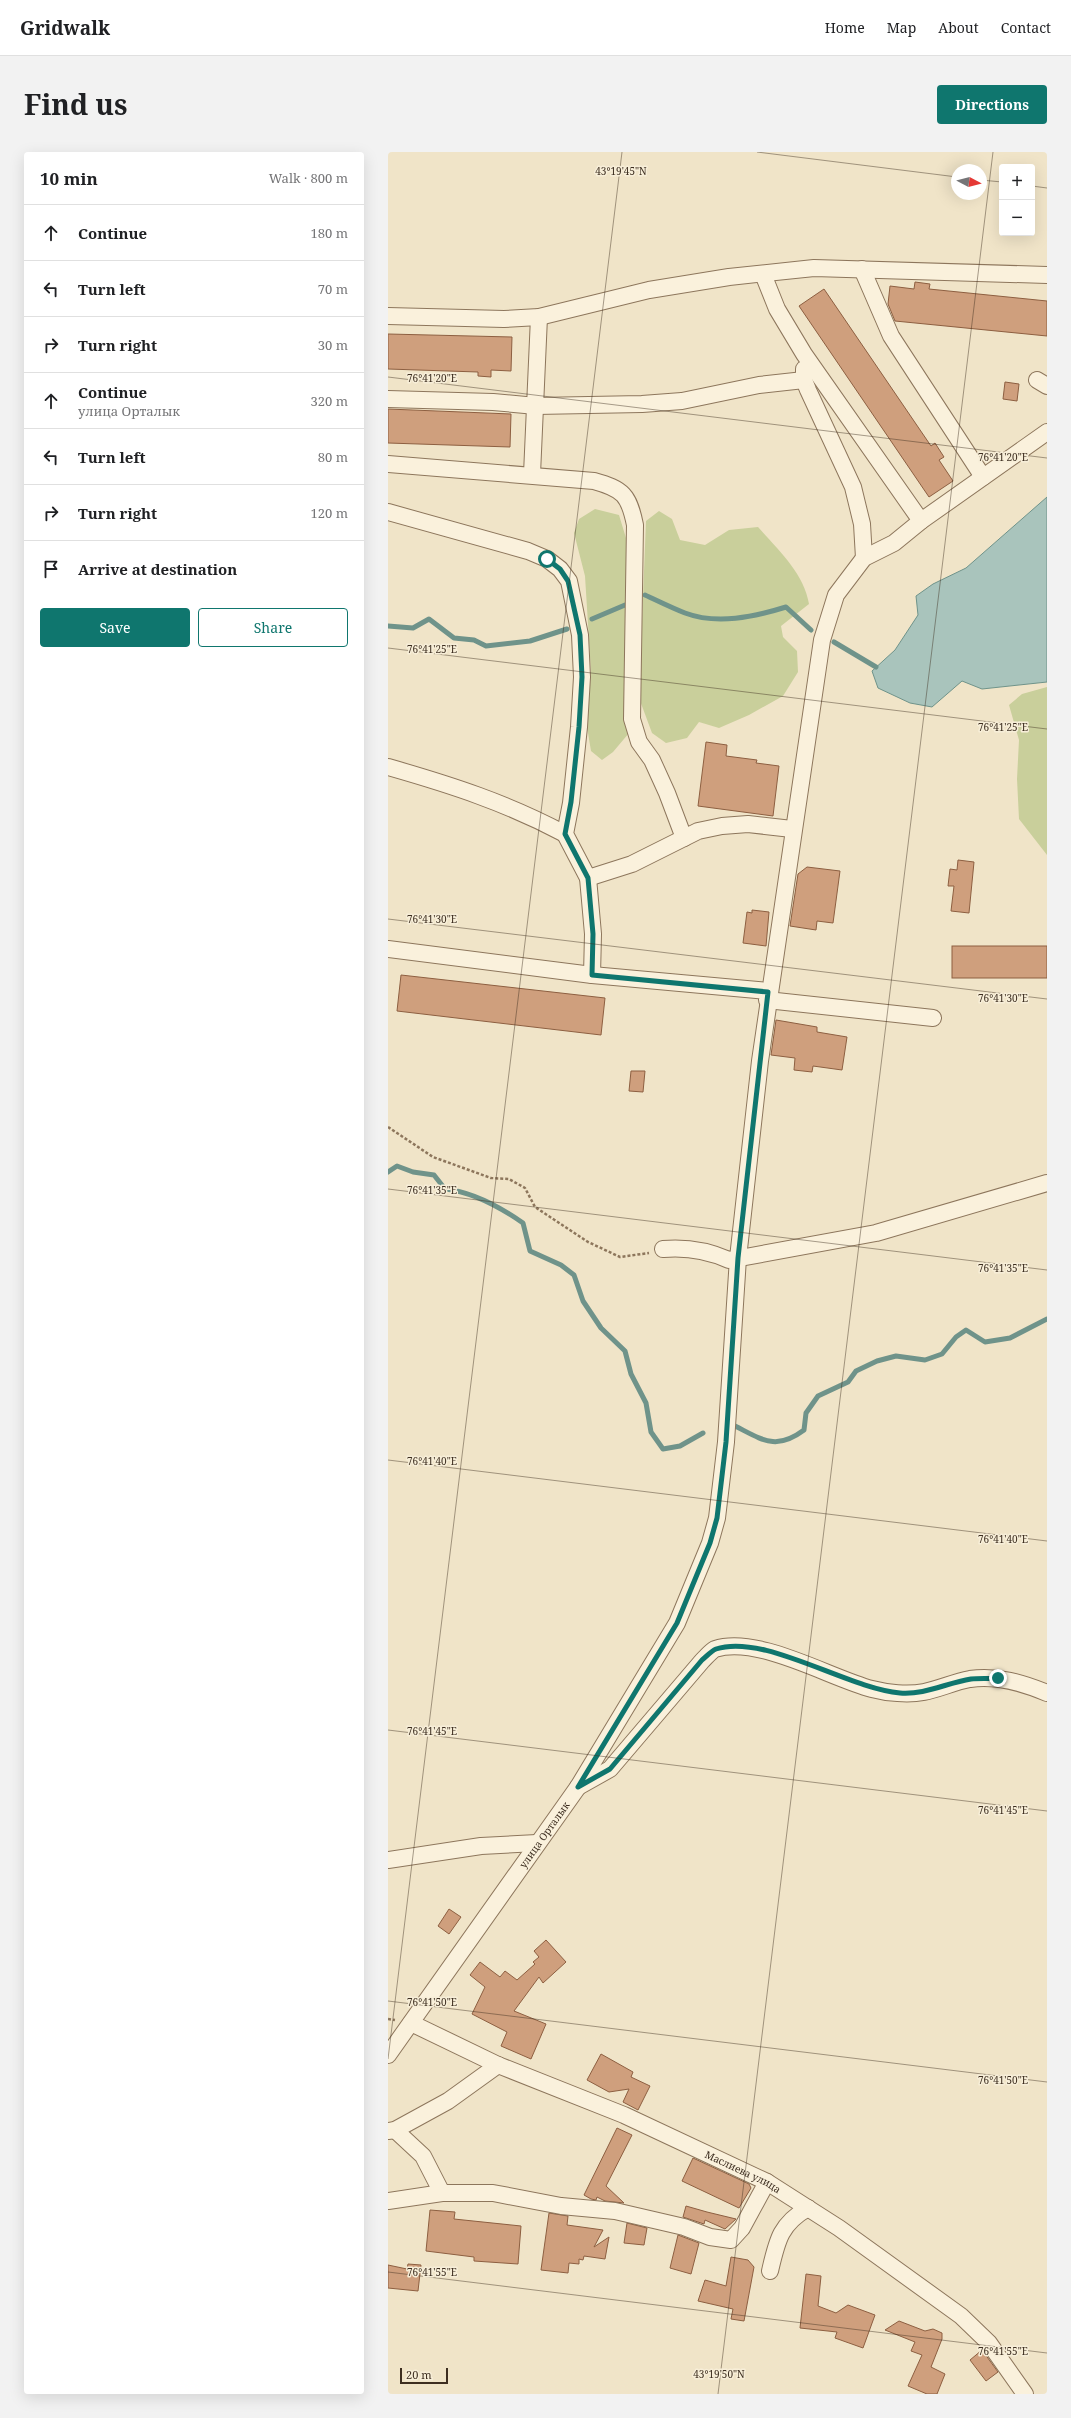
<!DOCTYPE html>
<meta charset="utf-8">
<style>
:root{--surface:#fff;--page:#f2f2f2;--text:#202124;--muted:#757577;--line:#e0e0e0;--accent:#0f766e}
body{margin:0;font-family:"Noto Serif",serif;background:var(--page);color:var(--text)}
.controls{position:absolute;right:12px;top:12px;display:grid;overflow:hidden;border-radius:4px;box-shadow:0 4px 16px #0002}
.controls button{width:36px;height:36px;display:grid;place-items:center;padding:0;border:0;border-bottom:1px solid var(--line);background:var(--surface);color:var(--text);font:20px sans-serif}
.compass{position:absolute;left:563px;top:12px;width:36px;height:36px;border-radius:50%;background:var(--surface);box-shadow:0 4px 16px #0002;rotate:97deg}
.scale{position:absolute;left:12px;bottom:10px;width:48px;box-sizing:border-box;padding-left:4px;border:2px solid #3d2e20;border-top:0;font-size:11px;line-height:14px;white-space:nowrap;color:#3d2e20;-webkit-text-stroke:3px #f7eed8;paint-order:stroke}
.stop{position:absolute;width:12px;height:12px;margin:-9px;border:3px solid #0f766e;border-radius:50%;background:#fff}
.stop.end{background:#0f766e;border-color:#fff;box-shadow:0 1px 4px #0008}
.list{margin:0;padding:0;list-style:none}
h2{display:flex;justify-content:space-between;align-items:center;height:52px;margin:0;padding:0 16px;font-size:17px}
h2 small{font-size:13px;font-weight:400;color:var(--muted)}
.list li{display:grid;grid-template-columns:26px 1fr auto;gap:12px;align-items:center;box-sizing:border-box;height:56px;padding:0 16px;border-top:1px solid var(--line)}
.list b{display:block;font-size:15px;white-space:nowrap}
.list p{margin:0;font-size:13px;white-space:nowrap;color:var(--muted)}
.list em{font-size:13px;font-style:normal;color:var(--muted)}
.actions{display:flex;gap:8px;padding:12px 16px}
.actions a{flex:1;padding:9px 0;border:1px solid var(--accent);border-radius:4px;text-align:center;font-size:14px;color:var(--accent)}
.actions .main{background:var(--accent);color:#fff}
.icon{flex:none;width:22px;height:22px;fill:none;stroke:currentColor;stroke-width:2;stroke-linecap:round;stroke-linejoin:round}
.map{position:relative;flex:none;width:659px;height:2242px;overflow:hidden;border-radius:4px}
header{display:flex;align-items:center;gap:24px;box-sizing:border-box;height:56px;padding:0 20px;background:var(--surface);border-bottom:1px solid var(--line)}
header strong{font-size:19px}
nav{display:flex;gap:22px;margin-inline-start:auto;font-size:14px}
.intro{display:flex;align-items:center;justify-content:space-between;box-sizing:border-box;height:96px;padding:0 24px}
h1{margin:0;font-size:28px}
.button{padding:10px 18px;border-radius:4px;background:var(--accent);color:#fff;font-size:14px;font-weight:700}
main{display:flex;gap:24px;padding:0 24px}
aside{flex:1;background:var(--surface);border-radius:4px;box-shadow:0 4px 16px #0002}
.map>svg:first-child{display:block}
.green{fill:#c9cf9b}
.water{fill:#a9c4bc;stroke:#6f938a}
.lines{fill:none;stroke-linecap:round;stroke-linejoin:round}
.stream{stroke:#6f938a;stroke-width:5}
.building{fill:#cf9f7d;stroke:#8d5f41}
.minor-casing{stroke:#8d765c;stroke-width:18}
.path{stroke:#8d765c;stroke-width:2.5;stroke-dasharray:3 2;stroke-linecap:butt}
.minor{stroke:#faf1dc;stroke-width:16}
.route{stroke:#0f766e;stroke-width:5}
.ticks{fill:none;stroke:#3d2e20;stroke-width:1;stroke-opacity:0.45}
.labels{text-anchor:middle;stroke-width:3;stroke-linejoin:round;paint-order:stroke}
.street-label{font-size:10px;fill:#3d2e20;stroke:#f7eed8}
.ticks-label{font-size:10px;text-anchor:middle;fill:#3d2e20;stroke:#f7eed8;stroke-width:3;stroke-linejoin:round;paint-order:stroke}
</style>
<header>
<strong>Gridwalk</strong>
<nav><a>Home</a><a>Map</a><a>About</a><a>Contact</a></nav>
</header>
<div class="intro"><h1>Find us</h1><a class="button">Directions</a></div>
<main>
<aside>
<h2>10 min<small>Walk · 800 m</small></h2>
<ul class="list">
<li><svg class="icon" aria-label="ahead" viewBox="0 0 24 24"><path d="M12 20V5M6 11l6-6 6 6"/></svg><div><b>Continue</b></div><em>180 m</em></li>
<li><svg class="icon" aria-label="left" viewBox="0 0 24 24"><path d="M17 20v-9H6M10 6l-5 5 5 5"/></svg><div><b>Turn left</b></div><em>70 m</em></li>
<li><svg class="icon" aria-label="right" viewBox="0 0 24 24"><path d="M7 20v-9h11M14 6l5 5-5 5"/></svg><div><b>Turn right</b></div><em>30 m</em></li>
<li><svg class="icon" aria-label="ahead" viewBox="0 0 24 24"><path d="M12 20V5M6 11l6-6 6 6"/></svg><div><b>Continue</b><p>улица Орталык</p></div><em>320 m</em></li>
<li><svg class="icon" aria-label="left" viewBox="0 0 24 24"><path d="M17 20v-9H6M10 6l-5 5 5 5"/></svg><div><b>Turn left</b></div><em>80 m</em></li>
<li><svg class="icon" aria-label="right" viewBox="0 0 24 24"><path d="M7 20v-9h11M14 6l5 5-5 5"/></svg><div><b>Turn right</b></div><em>120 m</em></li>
<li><svg class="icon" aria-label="arrive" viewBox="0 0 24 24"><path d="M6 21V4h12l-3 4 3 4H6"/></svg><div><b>Arrive at destination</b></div></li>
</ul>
<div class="actions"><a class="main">Save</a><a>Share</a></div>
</aside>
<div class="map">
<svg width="659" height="2242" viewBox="0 0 659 2242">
<rect width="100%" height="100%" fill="#f0e4c8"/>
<g class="green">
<polygon points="207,357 231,363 241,396 241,581 225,600 214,608 203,599 199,575 203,520 197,424 186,381 191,367"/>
<path d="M271,359L284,367L292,388L317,393L341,378L370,375C390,398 416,421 421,452L393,474L395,485L409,499L410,520L395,544L361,563L331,576L311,570L299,586L278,591L264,581L251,546L258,369Z"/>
<polygon points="659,535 659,703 631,667 629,627 631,588 621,553 634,542"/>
</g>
<polygon class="water" points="659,345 659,530 594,537 574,529 544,555 522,551 490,536 484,519 507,498 530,463 528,444 545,432 578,416"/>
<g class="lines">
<g class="stream">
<path d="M257,443C270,449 284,456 297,461C329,473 366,465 398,455L423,478"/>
<polyline points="204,467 237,453"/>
<polyline points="0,474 25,476 41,467 66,486 86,488 98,494 142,489 179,477"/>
<polyline points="446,490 488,515"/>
<path d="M0,1020L9,1014L25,1020L46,1023L57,1037C85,1040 112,1055 135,1071L142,1099L173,1113L186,1123L195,1149L213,1176L237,1199L243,1222L258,1251L263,1280L275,1297L292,1294L315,1281"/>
<path d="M347,1274C375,1288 388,1299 416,1278L418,1261L430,1244L460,1230L468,1219L489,1209L508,1204L537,1208L554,1202L568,1185L578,1178L597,1190L622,1186L659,1167"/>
</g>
</g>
<g class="building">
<polygon points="527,130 542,132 541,137 659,149 659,184 507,169 500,152 502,134 526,137"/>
<polygon points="436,137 543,294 547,291 556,305 551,308 565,329 541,345 411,154"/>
<polygon points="0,182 124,185 123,219 103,218 103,225 90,224 90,220 0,217"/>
<polygon points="617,230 631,232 629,249 615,247"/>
<polygon points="0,257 123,262 122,295 0,291"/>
<polygon points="318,590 339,593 338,604 369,608 368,611 391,614 385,664 310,654"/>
<polygon points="570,708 586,710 581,761 563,759 566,734 560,734 562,717 569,718"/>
<polygon points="419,715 452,719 445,771 429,769 428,778 402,774 410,722"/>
<polygon points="364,758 381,760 378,794 355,791 359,760 364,761"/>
<rect x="564" y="794" width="95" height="32"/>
<polygon points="13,823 217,846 213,883 9,859"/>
<polygon points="388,868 429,875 429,880 459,885 454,918 425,914 424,920 406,918 407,906 383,903"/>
<polygon points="243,919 257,919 255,940 241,939"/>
<polygon points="61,1757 73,1765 61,1782 50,1774"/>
<polygon points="158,1788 178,1810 155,1831 151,1825 126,1859 158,1872 143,1907 113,1894 119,1880 84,1862 97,1835 82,1823 92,1810 112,1825 117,1819 129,1828 147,1812 145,1810 151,1805 146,1799"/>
<polygon points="213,1902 245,1920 243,1925 262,1934 250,1958 235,1950 241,1937 221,1940 199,1928"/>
<polygon points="229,1976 244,1983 218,2034 236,2051 217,2049 209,2045 208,2048 203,2047 196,2043"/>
<polygon points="305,2006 361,2032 363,2036 351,2056 294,2029"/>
<polygon points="298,2054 319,2060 348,2067 337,2077 317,2068 316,2072 295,2065"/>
<polygon points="42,2058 67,2060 66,2067 133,2074 130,2112 86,2109 86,2105 38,2099"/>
<polygon points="161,2061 180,2064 179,2073 215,2078 206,2095 221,2085 217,2107 196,2104 195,2108 191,2107 191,2112 181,2111 180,2121 153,2118"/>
<polygon points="239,2071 259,2076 256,2093 236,2091"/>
<polygon points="290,2083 311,2091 303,2122 282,2116"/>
<polygon points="343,2105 360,2108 366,2115 356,2169 343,2167 345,2157 310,2149 317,2128 338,2134"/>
<polygon points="20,2112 33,2113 30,2139 0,2136 0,2113 19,2117"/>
<polygon points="418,2122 433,2124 430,2154 448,2161 460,2153 487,2163 475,2196 447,2186 449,2180 412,2176"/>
<polygon points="511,2169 537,2179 545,2177 554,2181 554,2187 543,2215 557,2222 549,2242 539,2242 520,2234 534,2203 523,2199 527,2190 497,2178"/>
<polygon points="594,2198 610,2220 598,2229 582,2208"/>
</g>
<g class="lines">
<defs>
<g id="minor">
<polyline points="474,117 503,184 595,325"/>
<polyline points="375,122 389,157 416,202 533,369"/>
<polyline points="0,164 116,167 151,165 261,138 341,125 426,116 659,123"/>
<polyline points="416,217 416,228 420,238 465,335 474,372 476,406"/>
<polyline points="649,228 659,234"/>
<polyline points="0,247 105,250 148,254 254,252 294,249 371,233 416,228"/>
<path d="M0,312L206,329C235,337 241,343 247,373L244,567L251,590L264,608L279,641L296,686"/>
<polyline points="144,322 151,165"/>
<polyline points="0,360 140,399 159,407 172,417 181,429 192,483 194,525 191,575 183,651 177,682 200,726 205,782 204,823"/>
<path d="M0,615C63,633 119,651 177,682"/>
<polyline points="200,726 244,712 310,679 334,674 360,672 404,677"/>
<polyline points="0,797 204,823 380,839"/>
<polyline points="379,848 545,866"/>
<path d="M275,1097C298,1095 321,1099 341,1108L488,1081L659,1031"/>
<path d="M190,1635L222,1617L314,1509C318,1505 323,1499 327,1497C370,1483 442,1526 484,1537C499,1541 520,1543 536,1540C551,1537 566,1530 582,1527C609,1523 635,1531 659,1541"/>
<polyline points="0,1708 93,1694 149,1691"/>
<path id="s1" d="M23,1871L110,1913L236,1963L379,2030L451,2076L573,2164L601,2191L637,2242"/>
<path id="s2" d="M0,1903L190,1635L289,1471L322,1391L329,1366L338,1290L350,1106L372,909L434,488L448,443L476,406L506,391L533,369L659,280"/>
<polyline points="7,1978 35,2004 54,2041"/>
<polyline points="0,1979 7,1978 60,1949 110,1913"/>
<polyline points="0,2049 54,2041 105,2041 173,2054 227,2059 296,2075 322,2085 343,2088 354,2076 379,2030"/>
<path d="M382,2119C389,2089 392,2072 420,2056"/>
</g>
</defs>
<use href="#minor" class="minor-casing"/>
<g class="path">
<polyline points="0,975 45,1005 103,1026 121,1027 137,1036 147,1055 200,1090 232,1105 261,1101"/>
<polyline points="0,1867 7,1868"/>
</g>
<use href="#minor" class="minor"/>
</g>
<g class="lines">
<path class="route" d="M159,407L172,417L180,429L192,483L194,525L191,575L183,650L177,682L200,726L205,782L204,823L380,840L350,1106L338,1290L329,1366L322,1391L289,1471L190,1635L222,1617L314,1508C318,1505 323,1499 328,1497C376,1481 458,1536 512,1541C537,1543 558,1531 583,1527C591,1526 601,1527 610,1526"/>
</g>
<path class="ticks" d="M369,0L569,25M593,28L614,30M644,34L659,36M0,225L659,306M0,496L659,577M0,767L659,847M0,1037L659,1118M0,1308L659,1389M0,1578L659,1659M0,1849L659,1930M0,1907L234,0M0,2120L659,2201M330,2242L605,0"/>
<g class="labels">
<g class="street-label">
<text dy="4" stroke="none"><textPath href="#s2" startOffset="270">улица Орталык</textPath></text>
<text dy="4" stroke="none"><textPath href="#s1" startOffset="364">Маслиева улица</textPath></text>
</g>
</g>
<g class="ticks-label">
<text x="233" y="23">43°19'45"N</text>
<text x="44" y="230">76°41'20"E</text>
<text x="615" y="309">76°41'20"E</text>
<text x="44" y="501">76°41'25"E</text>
<text x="615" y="579">76°41'25"E</text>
<text x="44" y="771">76°41'30"E</text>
<text x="615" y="850">76°41'30"E</text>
<text x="44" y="1042">76°41'35"E</text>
<text x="615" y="1120">76°41'35"E</text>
<text x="44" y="1313">76°41'40"E</text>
<text x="615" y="1391">76°41'40"E</text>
<text x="44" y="1583">76°41'45"E</text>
<text x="615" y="1662">76°41'45"E</text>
<text x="44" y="1854">76°41'50"E</text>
<text x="615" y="1932">76°41'50"E</text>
<text x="44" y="2124">76°41'55"E</text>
<text x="615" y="2203">76°41'55"E</text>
<text x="331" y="2226">43°19'50"N</text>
</g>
</svg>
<div class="controls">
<button>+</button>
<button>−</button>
</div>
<svg class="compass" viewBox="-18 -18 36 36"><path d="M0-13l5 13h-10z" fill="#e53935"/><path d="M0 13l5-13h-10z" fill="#757577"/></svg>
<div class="scale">20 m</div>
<div class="stop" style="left:159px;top:407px"></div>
<div class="stop end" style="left:610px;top:1526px"></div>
</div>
</main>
